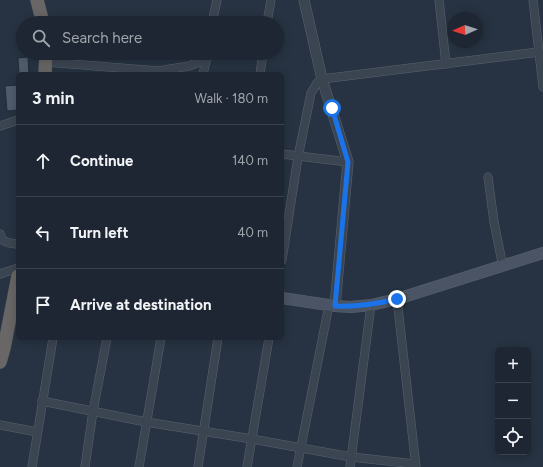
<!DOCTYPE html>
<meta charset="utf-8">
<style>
:root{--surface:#1d2632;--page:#2a323e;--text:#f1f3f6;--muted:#a0a5ac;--line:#3b434d}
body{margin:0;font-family:Figtree,sans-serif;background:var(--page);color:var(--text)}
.controls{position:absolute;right:12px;bottom:12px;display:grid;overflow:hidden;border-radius:6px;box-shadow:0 2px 10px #0003}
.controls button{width:36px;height:36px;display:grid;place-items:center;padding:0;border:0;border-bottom:1px solid var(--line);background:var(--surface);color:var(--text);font:20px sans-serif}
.compass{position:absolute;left:447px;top:12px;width:36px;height:36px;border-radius:50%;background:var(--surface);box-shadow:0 2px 10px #0003;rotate:267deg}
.stop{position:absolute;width:12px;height:12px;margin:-9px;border:3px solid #1a73e8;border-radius:50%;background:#fff}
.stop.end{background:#1a73e8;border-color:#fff;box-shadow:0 1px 4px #0008}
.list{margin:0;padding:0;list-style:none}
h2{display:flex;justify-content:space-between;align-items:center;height:52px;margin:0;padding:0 16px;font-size:17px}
h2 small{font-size:13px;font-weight:400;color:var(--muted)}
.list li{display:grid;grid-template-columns:26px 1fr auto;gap:12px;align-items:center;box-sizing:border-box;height:72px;padding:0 16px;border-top:1px solid var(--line)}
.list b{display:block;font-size:15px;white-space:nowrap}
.list em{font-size:13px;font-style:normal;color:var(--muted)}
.icon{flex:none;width:22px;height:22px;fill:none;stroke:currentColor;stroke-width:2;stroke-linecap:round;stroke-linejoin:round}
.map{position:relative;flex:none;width:543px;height:467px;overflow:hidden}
.search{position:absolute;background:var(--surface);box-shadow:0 2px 10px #0003;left:16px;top:16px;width:268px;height:44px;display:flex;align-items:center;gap:10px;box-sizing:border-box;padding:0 14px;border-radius:22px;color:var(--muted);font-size:15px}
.panel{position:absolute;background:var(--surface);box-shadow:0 2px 10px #0003;left:16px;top:72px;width:268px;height:268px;border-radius:6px}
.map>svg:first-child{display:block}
.building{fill:#505c6c;stroke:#222c39}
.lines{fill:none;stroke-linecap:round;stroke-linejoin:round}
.minor-casing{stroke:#59636f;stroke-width:9}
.tertiary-casing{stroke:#59636f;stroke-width:11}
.secondary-casing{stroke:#59636f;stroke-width:12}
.trunk-casing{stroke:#46505c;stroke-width:14}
.minor{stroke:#3b4551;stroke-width:8}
.tertiary{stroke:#3b4551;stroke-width:10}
.secondary{stroke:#4a5464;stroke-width:11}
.trunk{stroke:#686765;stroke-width:13}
.route{stroke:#1a73e8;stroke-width:5}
</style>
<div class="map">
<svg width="543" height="467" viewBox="0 0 543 467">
<rect width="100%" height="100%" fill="#273342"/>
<g class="building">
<polygon points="28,57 29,74 19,74 18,58"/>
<polygon points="18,85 18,110 7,111 5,86"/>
</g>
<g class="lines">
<defs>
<g id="minor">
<polyline points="439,0 446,64"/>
<polyline points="533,0 543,87"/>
<polyline points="212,23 217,0"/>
<polyline points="267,23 271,0"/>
<polyline points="46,62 158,71 189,66 207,59"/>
<polyline points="203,74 208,53"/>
<polyline points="260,74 263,53"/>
<polyline points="0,126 18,120"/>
<polyline points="282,154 348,162"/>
<polyline points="488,177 494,222 503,267"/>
<path d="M0,234C3,244 9,243 18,244"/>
<polyline points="282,260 298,157 311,93 317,83 322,79 539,52"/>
<polyline points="0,274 18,268"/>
<polyline points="397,299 416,467"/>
<polyline points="42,401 146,422 252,439 351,457 415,464"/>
<polyline points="0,425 37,432"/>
<polyline points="32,467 53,338"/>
<polyline points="85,467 93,411 107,338"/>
<polyline points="139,467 161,338"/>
<polyline points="198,467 218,338"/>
<polyline points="247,467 269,338"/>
<polyline points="297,467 329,305"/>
<polyline points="350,467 371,305"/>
</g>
<polyline id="tertiary" points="304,0 322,79 348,162 335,306"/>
<polyline id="secondary" points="282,298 335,306 351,307 371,305 397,299 543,253"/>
<g id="trunk">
<polyline points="37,0 43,23"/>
<polyline points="45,74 46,53"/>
<polyline points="0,362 4,348 18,276"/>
</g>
</defs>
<use href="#minor" class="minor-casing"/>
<use href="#tertiary" class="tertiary-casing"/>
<use href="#secondary" class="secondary-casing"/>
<use href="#trunk" class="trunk-casing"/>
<use href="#minor" class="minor"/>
<use href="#tertiary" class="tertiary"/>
<use href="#secondary" class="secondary"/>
<use href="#trunk" class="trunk"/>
</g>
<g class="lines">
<path class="route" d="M332,108L348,162L335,306C357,307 376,304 397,299"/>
</g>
</svg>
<div class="controls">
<button>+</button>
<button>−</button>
<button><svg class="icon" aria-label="locate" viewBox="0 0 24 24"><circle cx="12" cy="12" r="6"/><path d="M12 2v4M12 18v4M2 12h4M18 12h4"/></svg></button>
</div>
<svg class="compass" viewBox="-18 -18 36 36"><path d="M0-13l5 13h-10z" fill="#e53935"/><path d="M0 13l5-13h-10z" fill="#a0a5ac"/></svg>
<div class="stop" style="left:332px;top:108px"></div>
<div class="stop end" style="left:397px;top:299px"></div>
<div class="search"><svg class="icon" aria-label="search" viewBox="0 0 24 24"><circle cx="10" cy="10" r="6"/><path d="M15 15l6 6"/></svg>Search here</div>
<section class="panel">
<h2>3 min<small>Walk · 180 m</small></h2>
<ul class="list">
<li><svg class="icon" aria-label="ahead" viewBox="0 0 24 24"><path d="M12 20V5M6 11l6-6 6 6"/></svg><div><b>Continue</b></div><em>140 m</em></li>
<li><svg class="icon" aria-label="left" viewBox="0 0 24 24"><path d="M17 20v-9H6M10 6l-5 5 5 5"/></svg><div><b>Turn left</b></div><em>40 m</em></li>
<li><svg class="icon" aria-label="arrive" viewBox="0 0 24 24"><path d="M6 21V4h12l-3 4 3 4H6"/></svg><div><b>Arrive at destination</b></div></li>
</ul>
</section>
</div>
